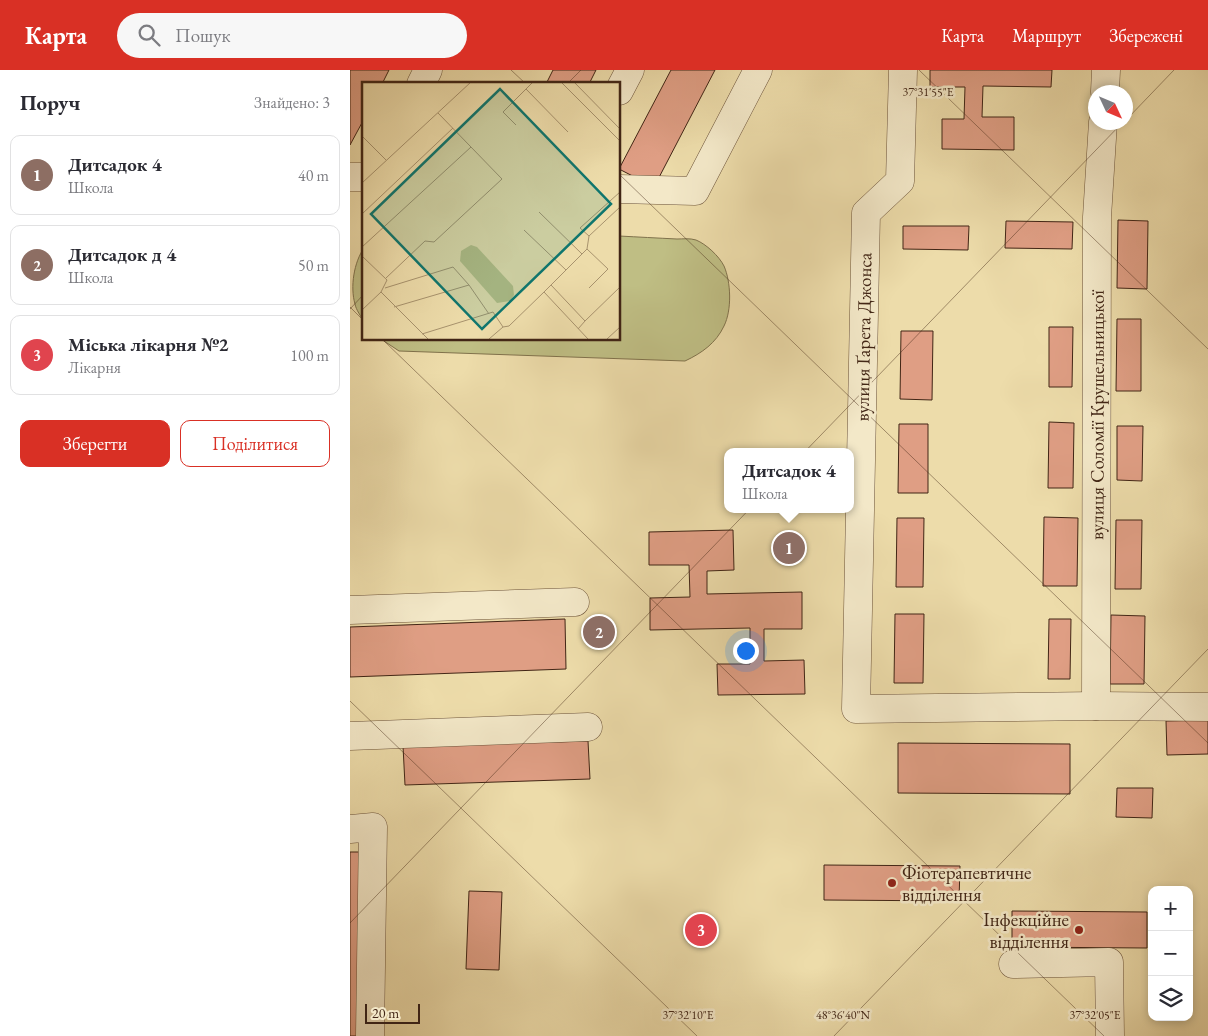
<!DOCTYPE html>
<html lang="uk">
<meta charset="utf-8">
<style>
:root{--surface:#fff;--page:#f7f7f7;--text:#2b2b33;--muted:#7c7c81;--line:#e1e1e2;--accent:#d93025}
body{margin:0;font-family:"EB Garamond",serif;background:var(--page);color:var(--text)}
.controls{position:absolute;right:15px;bottom:15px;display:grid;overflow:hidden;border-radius:10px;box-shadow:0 2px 8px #0003}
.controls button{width:45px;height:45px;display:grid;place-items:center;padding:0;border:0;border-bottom:1px solid var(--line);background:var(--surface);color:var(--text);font:25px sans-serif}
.compass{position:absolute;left:738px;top:15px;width:45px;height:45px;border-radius:50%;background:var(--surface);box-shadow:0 2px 8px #0003;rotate:134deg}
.scale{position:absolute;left:15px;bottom:12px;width:55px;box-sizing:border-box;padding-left:5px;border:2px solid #412515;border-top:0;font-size:14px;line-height:18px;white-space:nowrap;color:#412515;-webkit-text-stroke:4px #f3e8c8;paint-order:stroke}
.you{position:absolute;left:395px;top:580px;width:18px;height:18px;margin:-12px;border:4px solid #fff;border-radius:50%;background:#1a73e8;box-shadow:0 0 0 8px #1a73e833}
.badge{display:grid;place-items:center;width:32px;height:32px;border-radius:50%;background:var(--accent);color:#fff;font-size:16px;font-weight:700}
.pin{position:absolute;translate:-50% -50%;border:2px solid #fff;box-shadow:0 1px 5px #0006}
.popup{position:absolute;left:374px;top:378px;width:130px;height:65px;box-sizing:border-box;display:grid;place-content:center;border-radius:10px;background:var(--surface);filter:drop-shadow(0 1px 4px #0005);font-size:16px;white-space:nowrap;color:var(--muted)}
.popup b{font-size:19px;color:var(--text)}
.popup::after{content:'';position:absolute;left:50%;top:100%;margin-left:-10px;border:10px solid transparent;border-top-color:var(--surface)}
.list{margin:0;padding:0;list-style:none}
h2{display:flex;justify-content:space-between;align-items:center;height:65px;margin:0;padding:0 20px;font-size:21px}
h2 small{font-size:16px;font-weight:400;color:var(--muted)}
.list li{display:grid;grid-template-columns:32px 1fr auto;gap:15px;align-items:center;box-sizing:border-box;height:80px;margin:0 10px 10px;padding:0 10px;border:1px solid var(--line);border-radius:10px}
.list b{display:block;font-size:19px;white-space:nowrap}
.list p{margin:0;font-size:16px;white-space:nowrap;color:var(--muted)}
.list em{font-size:16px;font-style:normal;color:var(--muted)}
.actions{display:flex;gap:10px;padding:15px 20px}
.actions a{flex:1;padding:11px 0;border:1px solid var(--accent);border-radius:10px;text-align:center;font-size:18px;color:var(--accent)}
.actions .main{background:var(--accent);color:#fff}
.icon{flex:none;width:28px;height:28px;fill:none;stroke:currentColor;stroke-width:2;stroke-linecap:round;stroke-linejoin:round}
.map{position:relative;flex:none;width:858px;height:966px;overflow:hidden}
header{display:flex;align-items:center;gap:30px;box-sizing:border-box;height:70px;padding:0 25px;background:var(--accent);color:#fff}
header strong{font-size:24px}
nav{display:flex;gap:28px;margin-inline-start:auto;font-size:18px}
.search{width:350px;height:45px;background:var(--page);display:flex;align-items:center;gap:12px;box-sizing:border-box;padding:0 18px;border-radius:28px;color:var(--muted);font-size:19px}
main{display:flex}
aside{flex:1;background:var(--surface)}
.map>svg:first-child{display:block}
.green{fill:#bfbe84;stroke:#80724c}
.building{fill:#df9e84;stroke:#412515}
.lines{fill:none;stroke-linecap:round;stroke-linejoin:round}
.minor-casing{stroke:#6c533a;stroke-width:29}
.minor{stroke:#f3e8c8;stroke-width:28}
.ticks{fill:none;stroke:#412515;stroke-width:1;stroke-opacity:0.45}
.poi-dot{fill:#8f2418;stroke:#f3e8c8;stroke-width:2}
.labels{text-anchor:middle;stroke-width:5;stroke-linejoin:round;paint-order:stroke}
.street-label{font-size:19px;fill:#412515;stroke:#f3e8c8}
.poi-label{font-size:19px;fill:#412515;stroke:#f3e8c8;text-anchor:start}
.inset-road{fill:none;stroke:#a8936e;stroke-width:1}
.view{fill:#0f766e;fill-opacity:0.15;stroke:#0f766e;stroke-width:2.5}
.inset-edge{fill:none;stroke:#412515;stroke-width:2.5}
.ticks-label{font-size:12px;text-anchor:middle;fill:#412515;stroke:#f3e8c8;stroke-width:5;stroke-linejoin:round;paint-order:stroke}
</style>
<header>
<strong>Карта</strong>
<div class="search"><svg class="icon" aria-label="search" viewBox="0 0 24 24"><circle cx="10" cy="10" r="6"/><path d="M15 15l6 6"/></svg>Пошук</div>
<nav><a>Карта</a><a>Маршрут</a><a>Збережені</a></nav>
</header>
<main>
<aside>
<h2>Поруч<small>Знайдено: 3</small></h2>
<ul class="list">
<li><span class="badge" style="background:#8d6e63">1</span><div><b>Дитсадок 4</b><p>Школа</p></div><em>40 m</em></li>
<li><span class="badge" style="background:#8d6e63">2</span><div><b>Дитсадок д 4</b><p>Школа</p></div><em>50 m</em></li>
<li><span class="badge" style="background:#e0444e">3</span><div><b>Міська лікарня №2</b><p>Лікарня</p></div><em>100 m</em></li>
</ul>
<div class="actions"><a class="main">Зберегти</a><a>Поділитися</a></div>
</aside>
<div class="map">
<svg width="858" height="966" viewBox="0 0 858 966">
<rect width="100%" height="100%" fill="#eddcaa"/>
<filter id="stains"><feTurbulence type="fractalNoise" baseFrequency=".004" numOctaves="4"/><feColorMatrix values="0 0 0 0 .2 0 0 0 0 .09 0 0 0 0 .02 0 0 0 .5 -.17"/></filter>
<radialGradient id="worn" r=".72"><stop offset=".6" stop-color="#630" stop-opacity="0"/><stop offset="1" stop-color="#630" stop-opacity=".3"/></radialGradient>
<g class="green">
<path d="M269,166C288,167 307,168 327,169C332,169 340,168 346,170C356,174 369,186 374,196C381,212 382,240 374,256C366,273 352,283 335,291L49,281L31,269H269Z"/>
<path d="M14,178V252C11,246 6,240 5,234C0,217 4,192 14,178Z"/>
</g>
<g class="building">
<polygon points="0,0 39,0 32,14 14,14 14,49 0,75"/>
<polygon points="203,0 246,0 239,14 196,14"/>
<polygon points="321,0 365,0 304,117 269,99"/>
<polygon points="580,0 702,0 701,17 633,16 632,47 664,47 664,80 592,79 592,49 614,49 615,17 580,17"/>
<polygon points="768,150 798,151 797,219 767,218"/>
<polygon points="656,151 723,152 722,179 655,178"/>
<polygon points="553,156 619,156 618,180 553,179"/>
<polygon points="767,249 791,249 791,321 766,321"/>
<polygon points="699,257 723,257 722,317 699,317"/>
<polygon points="551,261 583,261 582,330 550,329"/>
<polygon points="699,352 724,353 723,418 698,418"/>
<polygon points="549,354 578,354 578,423 548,423"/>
<polygon points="767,356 793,356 792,411 767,410"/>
<polygon points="694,447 728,448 727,516 693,516"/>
<polygon points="547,448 574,448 573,517 546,517"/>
<polygon points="766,450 792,450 791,519 765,519"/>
<polygon points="383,460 384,500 357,501 357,524 452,522 452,559 414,559 414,591 454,590 455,624 368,625 367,594 400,594 400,558 300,560 300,528 340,527 339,495 299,495 299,462"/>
<polygon points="545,544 574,544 573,613 544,613"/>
<polygon points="761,545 795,546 794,614 760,614"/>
<polygon points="215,549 216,599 0,607 0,557"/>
<polygon points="699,549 721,549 720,609 698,609"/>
<polygon points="858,650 858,684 817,685 816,651"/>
<polygon points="238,671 240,709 55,715 53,676"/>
<polygon points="548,673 720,674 720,724 548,723"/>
<polygon points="767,718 803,718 802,748 766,747"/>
<polygon points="0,782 9,782 7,966 0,966"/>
<polygon points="474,795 610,796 609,831 474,830"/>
<polygon points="119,821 152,822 149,900 116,899"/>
<polygon points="662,841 797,842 797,878 662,877"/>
</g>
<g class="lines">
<defs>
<g id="minor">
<polyline points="553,0 550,111 516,143 506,639 746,636 858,637"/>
<polyline points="71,14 78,0"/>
<polyline points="269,21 280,0"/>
<polyline points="755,22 756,0"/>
<polyline points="0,107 14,107"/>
<polyline points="269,119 345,121 408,0"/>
<polyline points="0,540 225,532"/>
<path id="s1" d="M746,636L747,147L753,52"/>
<polyline points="0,666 238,657"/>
<polyline points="0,759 23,757 20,966"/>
<polyline points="663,894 759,892 760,966"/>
</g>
</defs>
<use href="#minor" class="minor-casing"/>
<use href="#minor" class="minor"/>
</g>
<path class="ticks" d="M161,0L176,14M569,0L858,279M217,14L231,0M776,50L824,0M269,104L858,673M0,237L14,251M0,239L14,224M32,269L754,966M0,631L347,966M0,853L773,52M484,966L858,579"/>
<g class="poi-dot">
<circle cx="542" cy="813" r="5"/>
<circle cx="729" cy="860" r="5"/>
</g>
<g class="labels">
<g class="street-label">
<text transform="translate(513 267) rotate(-89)" y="7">вулиця Ґарета Джонса</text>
<text dy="7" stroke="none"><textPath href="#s1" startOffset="291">вулиця Соломії Крушельницької</textPath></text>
</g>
<g class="poi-label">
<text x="552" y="809">Фіотерапевтичне<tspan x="552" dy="22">відділення</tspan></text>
<text x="719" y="856" text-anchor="end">Інфекційне<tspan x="719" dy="22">відділення</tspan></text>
</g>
</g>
<g transform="translate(12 12)">
<rect width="258" height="258" fill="#eddcaa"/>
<path d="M109,163L115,165L151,204L152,213L148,219L135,221L98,179L99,169Z" fill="#bfbe84"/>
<path class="inset-road" d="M199,0L258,59M212,0L258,47M164,7L206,50M154,43L141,30L171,0M0,54L24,78M0,101L109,0M177,130L220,172M0,132L91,46M162,148L204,188M227,154L218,146L258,110M0,165L109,65M225,167L227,154L258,125M0,174L25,198L19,210L66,257M24,196L63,159L72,160L140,97L76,31M189,203L223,239L216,247M23,206L91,185L107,203M32,225L107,203L127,232M0,228L19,210M223,239L258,205M141,245L147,244L182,210M60,252L131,230L141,245L127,257M226,257L182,210L225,167L246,187L227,206M245,257L258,245"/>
<path class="view" d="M138,7L249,122L120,247L9,132Z"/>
<rect width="258" height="258" class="inset-edge"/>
</g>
<g class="ticks-label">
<text x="578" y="26">37°31'55"E</text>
<text x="493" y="949">48°36'40"N</text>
<text x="338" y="949">37°32'10"E</text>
<text x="745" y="949">37°32'05"E</text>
</g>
<rect width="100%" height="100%" filter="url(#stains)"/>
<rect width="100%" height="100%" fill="url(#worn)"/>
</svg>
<div class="controls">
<button>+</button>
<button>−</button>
<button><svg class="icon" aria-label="layers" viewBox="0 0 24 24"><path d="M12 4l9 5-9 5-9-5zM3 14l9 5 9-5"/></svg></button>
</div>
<svg class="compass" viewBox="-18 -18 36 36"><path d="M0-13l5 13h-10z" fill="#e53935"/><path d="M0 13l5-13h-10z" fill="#7c7c81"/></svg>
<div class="scale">20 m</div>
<div class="you"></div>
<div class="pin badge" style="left:439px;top:478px;background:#8d6e63">1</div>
<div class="popup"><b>Дитсадок 4</b>Школа</div>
<div class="pin badge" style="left:249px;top:562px;background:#8d6e63">2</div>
<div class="pin badge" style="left:351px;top:860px;background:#e0444e">3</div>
</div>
</main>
